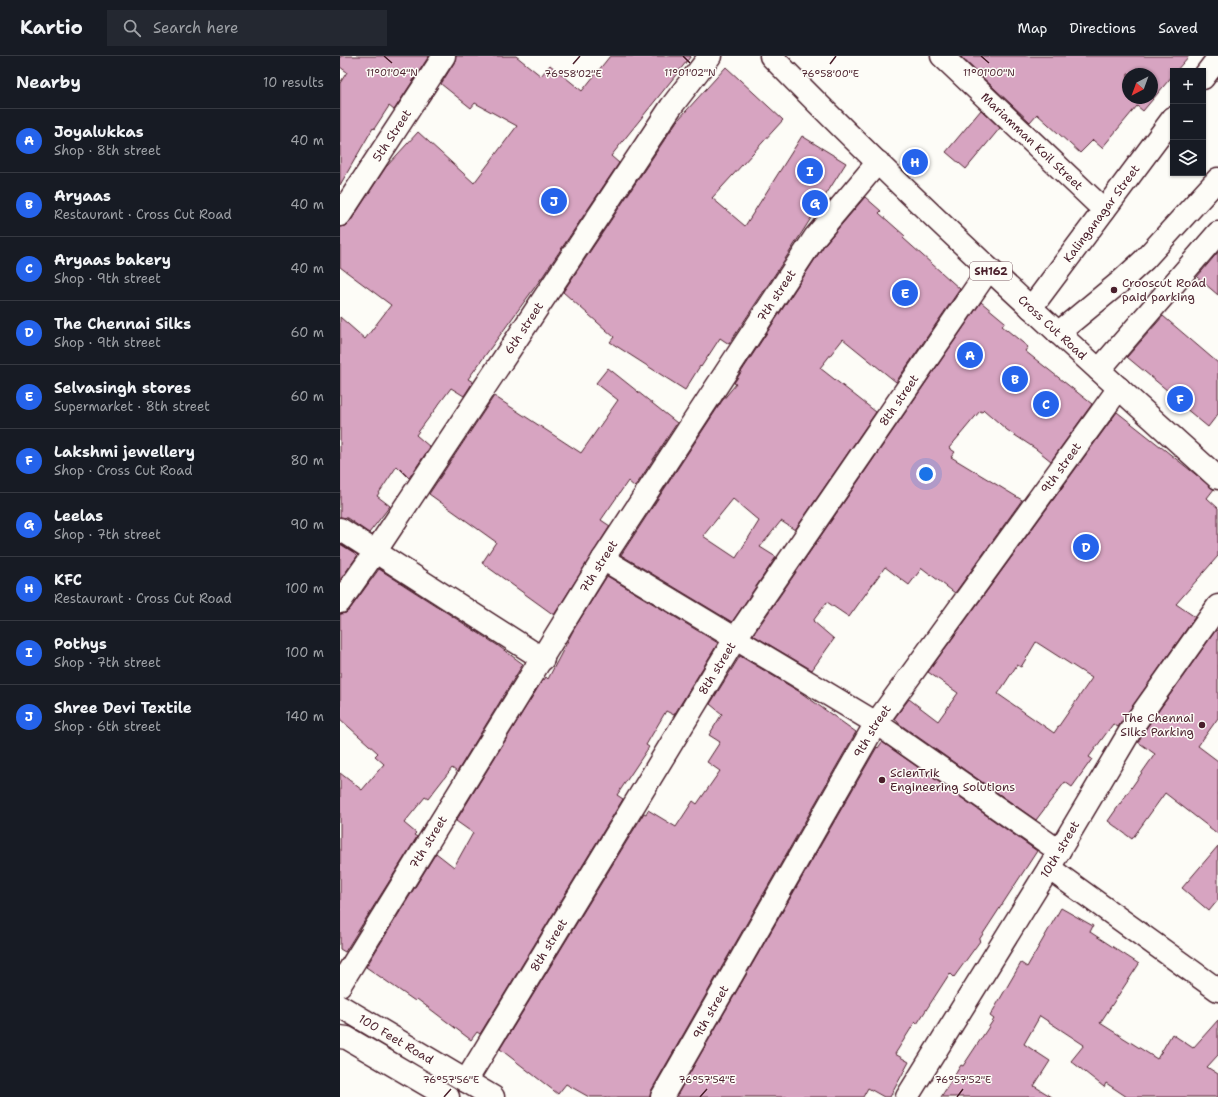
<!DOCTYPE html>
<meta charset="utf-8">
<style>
:root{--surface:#171b24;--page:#242831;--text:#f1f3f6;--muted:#9ea1a6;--line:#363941;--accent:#2563eb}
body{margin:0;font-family:"Shantell Sans",sans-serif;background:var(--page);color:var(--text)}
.controls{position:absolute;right:12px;top:12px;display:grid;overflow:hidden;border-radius:0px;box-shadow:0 1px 3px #0004}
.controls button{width:36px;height:36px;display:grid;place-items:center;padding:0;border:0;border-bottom:1px solid var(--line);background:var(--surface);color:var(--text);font:20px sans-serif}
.compass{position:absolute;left:782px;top:12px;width:36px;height:36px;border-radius:50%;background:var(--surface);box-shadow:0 1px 3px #0004;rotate:221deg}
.you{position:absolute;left:586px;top:418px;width:14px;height:14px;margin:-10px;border:3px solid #fff;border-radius:50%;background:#1a73e8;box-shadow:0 0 0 6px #1a73e833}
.badge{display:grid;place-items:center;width:26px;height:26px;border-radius:50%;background:var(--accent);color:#fff;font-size:13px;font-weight:700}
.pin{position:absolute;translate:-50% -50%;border:2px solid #fff;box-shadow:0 1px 4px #0006}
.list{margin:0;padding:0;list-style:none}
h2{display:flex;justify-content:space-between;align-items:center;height:52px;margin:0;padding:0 16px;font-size:17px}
h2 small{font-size:13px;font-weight:400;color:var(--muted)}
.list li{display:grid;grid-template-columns:26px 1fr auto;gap:12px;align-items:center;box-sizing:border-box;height:64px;padding:0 16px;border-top:1px solid var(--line)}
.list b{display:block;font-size:15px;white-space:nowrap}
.list p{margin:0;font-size:13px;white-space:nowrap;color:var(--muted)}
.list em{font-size:13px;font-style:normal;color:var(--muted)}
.icon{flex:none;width:22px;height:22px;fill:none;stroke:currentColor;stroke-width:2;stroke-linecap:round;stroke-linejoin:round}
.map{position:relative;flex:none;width:878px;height:1041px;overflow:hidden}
header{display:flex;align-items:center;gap:24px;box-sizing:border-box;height:56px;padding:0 20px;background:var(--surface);border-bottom:1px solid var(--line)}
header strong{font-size:19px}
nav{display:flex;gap:22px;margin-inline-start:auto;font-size:14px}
.search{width:280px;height:36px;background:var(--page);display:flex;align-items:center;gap:10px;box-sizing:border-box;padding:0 14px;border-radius:0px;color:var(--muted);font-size:15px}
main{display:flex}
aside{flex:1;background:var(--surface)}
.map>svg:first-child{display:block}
.building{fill:#d7a4c1;stroke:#4a1f2b;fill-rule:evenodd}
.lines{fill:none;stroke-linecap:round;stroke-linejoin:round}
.minor-casing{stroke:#4a1f2b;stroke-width:25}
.major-casing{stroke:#4a1f2b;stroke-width:25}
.minor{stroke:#fdfcf7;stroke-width:22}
.major{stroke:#fdfcf7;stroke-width:22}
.ticks{fill:none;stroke:#4a1f2b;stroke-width:1.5}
.poi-dot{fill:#4a1f2b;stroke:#fdfcf7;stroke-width:1.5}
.labels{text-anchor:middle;stroke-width:3;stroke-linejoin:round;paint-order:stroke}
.shield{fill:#fdfcf7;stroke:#806168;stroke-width:1}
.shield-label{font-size:11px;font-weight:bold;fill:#4a1f2b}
.street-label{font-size:12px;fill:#4a1f2b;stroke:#fdfcf7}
.poi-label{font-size:12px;fill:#4a1f2b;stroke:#fdfcf7;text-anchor:start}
.ticks-label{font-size:10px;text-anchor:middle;fill:#4a1f2b;stroke:#fdfcf7;stroke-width:3;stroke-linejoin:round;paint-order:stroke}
</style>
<header>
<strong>Kartio</strong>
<div class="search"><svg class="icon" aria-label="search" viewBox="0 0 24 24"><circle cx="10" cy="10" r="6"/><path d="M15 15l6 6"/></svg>Search here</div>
<nav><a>Map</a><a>Directions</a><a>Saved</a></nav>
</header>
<main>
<aside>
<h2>Nearby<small>10 results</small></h2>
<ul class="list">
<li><span class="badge">A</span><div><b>Joyalukkas</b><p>Shop · 8th street</p></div><em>40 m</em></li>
<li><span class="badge">B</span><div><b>Aryaas</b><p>Restaurant · Cross Cut Road</p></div><em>40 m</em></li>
<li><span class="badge">C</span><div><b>Aryaas bakery</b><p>Shop · 9th street</p></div><em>40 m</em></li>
<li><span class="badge">D</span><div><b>The Chennai Silks</b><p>Shop · 9th street</p></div><em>60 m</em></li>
<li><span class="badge">E</span><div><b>Selvasingh stores</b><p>Supermarket · 8th street</p></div><em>60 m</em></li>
<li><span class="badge">F</span><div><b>Lakshmi jewellery</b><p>Shop · Cross Cut Road</p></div><em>80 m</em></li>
<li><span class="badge">G</span><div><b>Leelas</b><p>Shop · 7th street</p></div><em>90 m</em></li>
<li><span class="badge">H</span><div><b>KFC</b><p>Restaurant · Cross Cut Road</p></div><em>100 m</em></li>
<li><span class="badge">I</span><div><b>Pothys</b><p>Shop · 7th street</p></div><em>100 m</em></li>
<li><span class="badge">J</span><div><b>Shree Devi Textile</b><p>Shop · 6th street</p></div><em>140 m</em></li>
</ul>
</aside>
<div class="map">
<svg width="878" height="1041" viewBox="0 0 878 1041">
<rect width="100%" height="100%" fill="#fdfcf7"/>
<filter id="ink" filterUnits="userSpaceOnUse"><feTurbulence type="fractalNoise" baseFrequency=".025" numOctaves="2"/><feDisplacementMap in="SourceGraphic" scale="8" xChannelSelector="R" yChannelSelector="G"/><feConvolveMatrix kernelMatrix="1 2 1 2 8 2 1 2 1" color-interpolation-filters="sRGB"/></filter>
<g filter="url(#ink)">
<g class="building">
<polygon points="0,0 89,0 54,54 49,50 34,73 33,72 0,129 0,27 7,16 0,11"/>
<polygon points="116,0 176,0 201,20 210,9 242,35 270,0 351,0 271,100 279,107 203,220 128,323 133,326 124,340 111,332 76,379 90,391 69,422 57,410 37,440 50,450 29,477 7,462 0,461 0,261 25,283 51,249 0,211 0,171 6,170 10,166 46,111 78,76 134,127 177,70 135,47 131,52 101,28 114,7"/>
<path d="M620,0H849L836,15H833V19L803,55L797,50L762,92L753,84L740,97L697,58L690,66ZM788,18H812V42H788Z"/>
<polygon points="386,11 443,64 372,142 405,170 462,80 506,107 447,200 389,288 380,282 361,311 360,310 345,334 270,286 274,281 223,236 337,65"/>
<polygon points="641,54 660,72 626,113 606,96"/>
<path d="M525,141L541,155L539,157L565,180L563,182L620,233L556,326L503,283L480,312L536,356L455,474L441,465L420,491L436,501L392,566L281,499L382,345L396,328L394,327L485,188ZM393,443L419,465L396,502L363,480Z"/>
<polygon points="878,196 878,239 857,221"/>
<polygon points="641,246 665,266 662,270 688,291 685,295 752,348 711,405 696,393 667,374 644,354 642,356 640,355 609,392 615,396 611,401 682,444 615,537 582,512 569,529 545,511 509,561 487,546 473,565 494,583 472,614 413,579"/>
<polygon points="823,260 878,307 878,358 868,371 827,337 828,335 787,301"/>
<polygon points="268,312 337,367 295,431 288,425 261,464 270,470 214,559 142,507 156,486 89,438 154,340 241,397 278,344 256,327"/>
<path d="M777,356L874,433L867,442L878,452V500L836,548L855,561L778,671L773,668L749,701L752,703L732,731L725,726L696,764L558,667V666L554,663L569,643L598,665L618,637L588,616ZM696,586L752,622L714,677L658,638L677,609L681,611Z"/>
<polygon points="0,488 18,499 0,524"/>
<polygon points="39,513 157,589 183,608 117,716 112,712 88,743 85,741 64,767 76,777 74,779 77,781 5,896 0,893 0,717 22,734 44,708 35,700 38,697 0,663 0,558 6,557 10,553"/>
<polygon points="267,520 378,587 334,659 326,655 306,689 309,691 277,739 283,743 140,978 137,976 131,984 77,943 75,945 26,911 96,797 114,811 133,777 116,765 203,623 204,624 206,621 208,623 234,573"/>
<polygon points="876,574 878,575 878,662 858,690 878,705 878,778 825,737 792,783 768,765 815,698 798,686 805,674"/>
<polygon points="400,600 460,636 516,676 311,1035 310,1041 249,1041 226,1028 218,1038 160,993 304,757 306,758 308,754 336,771 353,745 357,748 380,715 367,706 380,686 369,679 382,658 370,648"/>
<polygon points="542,686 697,795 639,884 640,885 614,921 610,917 577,968 575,966 555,998 569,1006 550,1041 544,1041 528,1032 523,1041 336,1041 537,691 538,692"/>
<polygon points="878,790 878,844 869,855 842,832"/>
<polygon points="721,852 753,870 750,876 799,908 760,967 817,1003 832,978 853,992 878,964 878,999 867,1011 878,1018 878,1041 787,1041 766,1027 764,1031 731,1005 744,989 700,960 684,988 710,1005 694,1030 712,1041 601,1041 621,1009 623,1010 654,963 650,960 681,907 687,911"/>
</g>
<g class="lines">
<defs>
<g id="minor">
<path id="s1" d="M602,0L764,154"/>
<polyline points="863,22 878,2"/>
<path id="s2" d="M0,159L104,0"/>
<path id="s3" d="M691,252L833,62"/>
<polyline points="718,277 780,226 804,204 878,123"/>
<polyline points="759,314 878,177"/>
<polyline points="0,473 203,603"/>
<polyline points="263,503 536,667 719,795"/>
<path id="s4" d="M0,546L35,496L331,51L370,0"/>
<polyline points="709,812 878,934"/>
<path id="s5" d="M0,929L263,503L475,181L538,106"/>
<path id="s6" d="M126,1025L395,583L649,213"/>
<path id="s7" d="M322,1041L536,667L779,332"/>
<path id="s8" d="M567,1041L709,812L795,667L878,550"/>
</g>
<g id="major">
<path id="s9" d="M431,0C574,147 726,285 878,422"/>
<path id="s10" d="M0,950L153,1041"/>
<polyline points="0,981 7,982 108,1041"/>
</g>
</defs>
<use href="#minor" class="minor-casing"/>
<use href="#major" class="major-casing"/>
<use href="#minor" class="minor"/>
<use href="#major" class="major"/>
</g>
</g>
<path class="ticks" d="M44,0L52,7M343,0L350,7M641,0L649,7M233,8L240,0M490,8L496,0M104,1041L111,1033M360,1041L367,1033M617,1041L623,1033"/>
<g class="poi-dot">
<circle cx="774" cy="234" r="4"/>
<circle cx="862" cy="669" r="4"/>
<circle cx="542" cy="724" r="4"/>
</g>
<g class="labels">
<rect class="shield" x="630" y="206" width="42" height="18" rx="3"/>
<g class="shield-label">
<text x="651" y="219">SH162</text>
</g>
<g class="street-label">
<text dy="4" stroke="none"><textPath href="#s2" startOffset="95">5th Street</textPath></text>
<text dy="4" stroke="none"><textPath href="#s1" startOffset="124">Mariamman Koil Street</textPath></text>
<text dy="4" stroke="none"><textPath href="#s3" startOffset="118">Kalinganagar Street</textPath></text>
<text dy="4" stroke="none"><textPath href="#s5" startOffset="816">7th street</textPath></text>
<text dy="4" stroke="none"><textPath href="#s4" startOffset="330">6th street</textPath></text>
<text dy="4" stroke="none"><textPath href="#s9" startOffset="391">Cross Cut Road</textPath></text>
<text dy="4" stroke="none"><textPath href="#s6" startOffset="807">8th street</textPath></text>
<text dy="4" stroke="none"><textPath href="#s7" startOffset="746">9th street</textPath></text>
<text dy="4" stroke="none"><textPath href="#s5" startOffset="492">7th street</textPath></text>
<text dy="4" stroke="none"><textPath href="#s6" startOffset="483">8th street</textPath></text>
<text dy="4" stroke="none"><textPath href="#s7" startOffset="422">9th street</textPath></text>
<text dy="4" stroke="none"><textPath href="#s5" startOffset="168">7th street</textPath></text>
<text dy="4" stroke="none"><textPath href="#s8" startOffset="291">10th street</textPath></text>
<text dy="4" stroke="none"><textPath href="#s6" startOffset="159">8th street</textPath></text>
<text dy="4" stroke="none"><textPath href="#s7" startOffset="98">9th street</textPath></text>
<text dy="4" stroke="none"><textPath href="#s10" startOffset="65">100 Feet Road</textPath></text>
</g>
<g class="poi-label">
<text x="782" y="231">Crooscut Road<tspan x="782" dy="14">paid parking</tspan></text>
<text x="854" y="666" text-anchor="end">The Chennai<tspan x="854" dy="14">Silks Parking</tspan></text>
<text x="550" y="721">ScienTrik<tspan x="550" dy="14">Engineering Solutions</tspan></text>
</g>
</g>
<g class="ticks-label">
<text x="649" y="20">11°01'00"N</text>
<text x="52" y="20">11°01'04"N</text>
<text x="350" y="20">11°01'02"N</text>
<text x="233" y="21">76°58'02"E</text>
<text x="490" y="21">76°58'00"E</text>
<text x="111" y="1027">76°57'56"E</text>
<text x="367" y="1027">76°57'54"E</text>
<text x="623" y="1027">76°57'52"E</text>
</g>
</svg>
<div class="controls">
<button>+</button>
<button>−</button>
<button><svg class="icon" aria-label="layers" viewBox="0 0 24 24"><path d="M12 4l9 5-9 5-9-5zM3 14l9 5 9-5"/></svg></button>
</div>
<svg class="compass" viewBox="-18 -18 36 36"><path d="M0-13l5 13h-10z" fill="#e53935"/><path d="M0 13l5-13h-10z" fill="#9ea1a6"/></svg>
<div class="you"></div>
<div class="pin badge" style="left:630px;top:299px">A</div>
<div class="pin badge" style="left:675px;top:323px">B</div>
<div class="pin badge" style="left:706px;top:348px">C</div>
<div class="pin badge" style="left:746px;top:491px">D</div>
<div class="pin badge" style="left:565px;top:237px">E</div>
<div class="pin badge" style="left:840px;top:343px">F</div>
<div class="pin badge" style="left:475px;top:147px">G</div>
<div class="pin badge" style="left:575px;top:106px">H</div>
<div class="pin badge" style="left:470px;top:115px">I</div>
<div class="pin badge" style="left:214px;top:145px">J</div>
</div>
</main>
